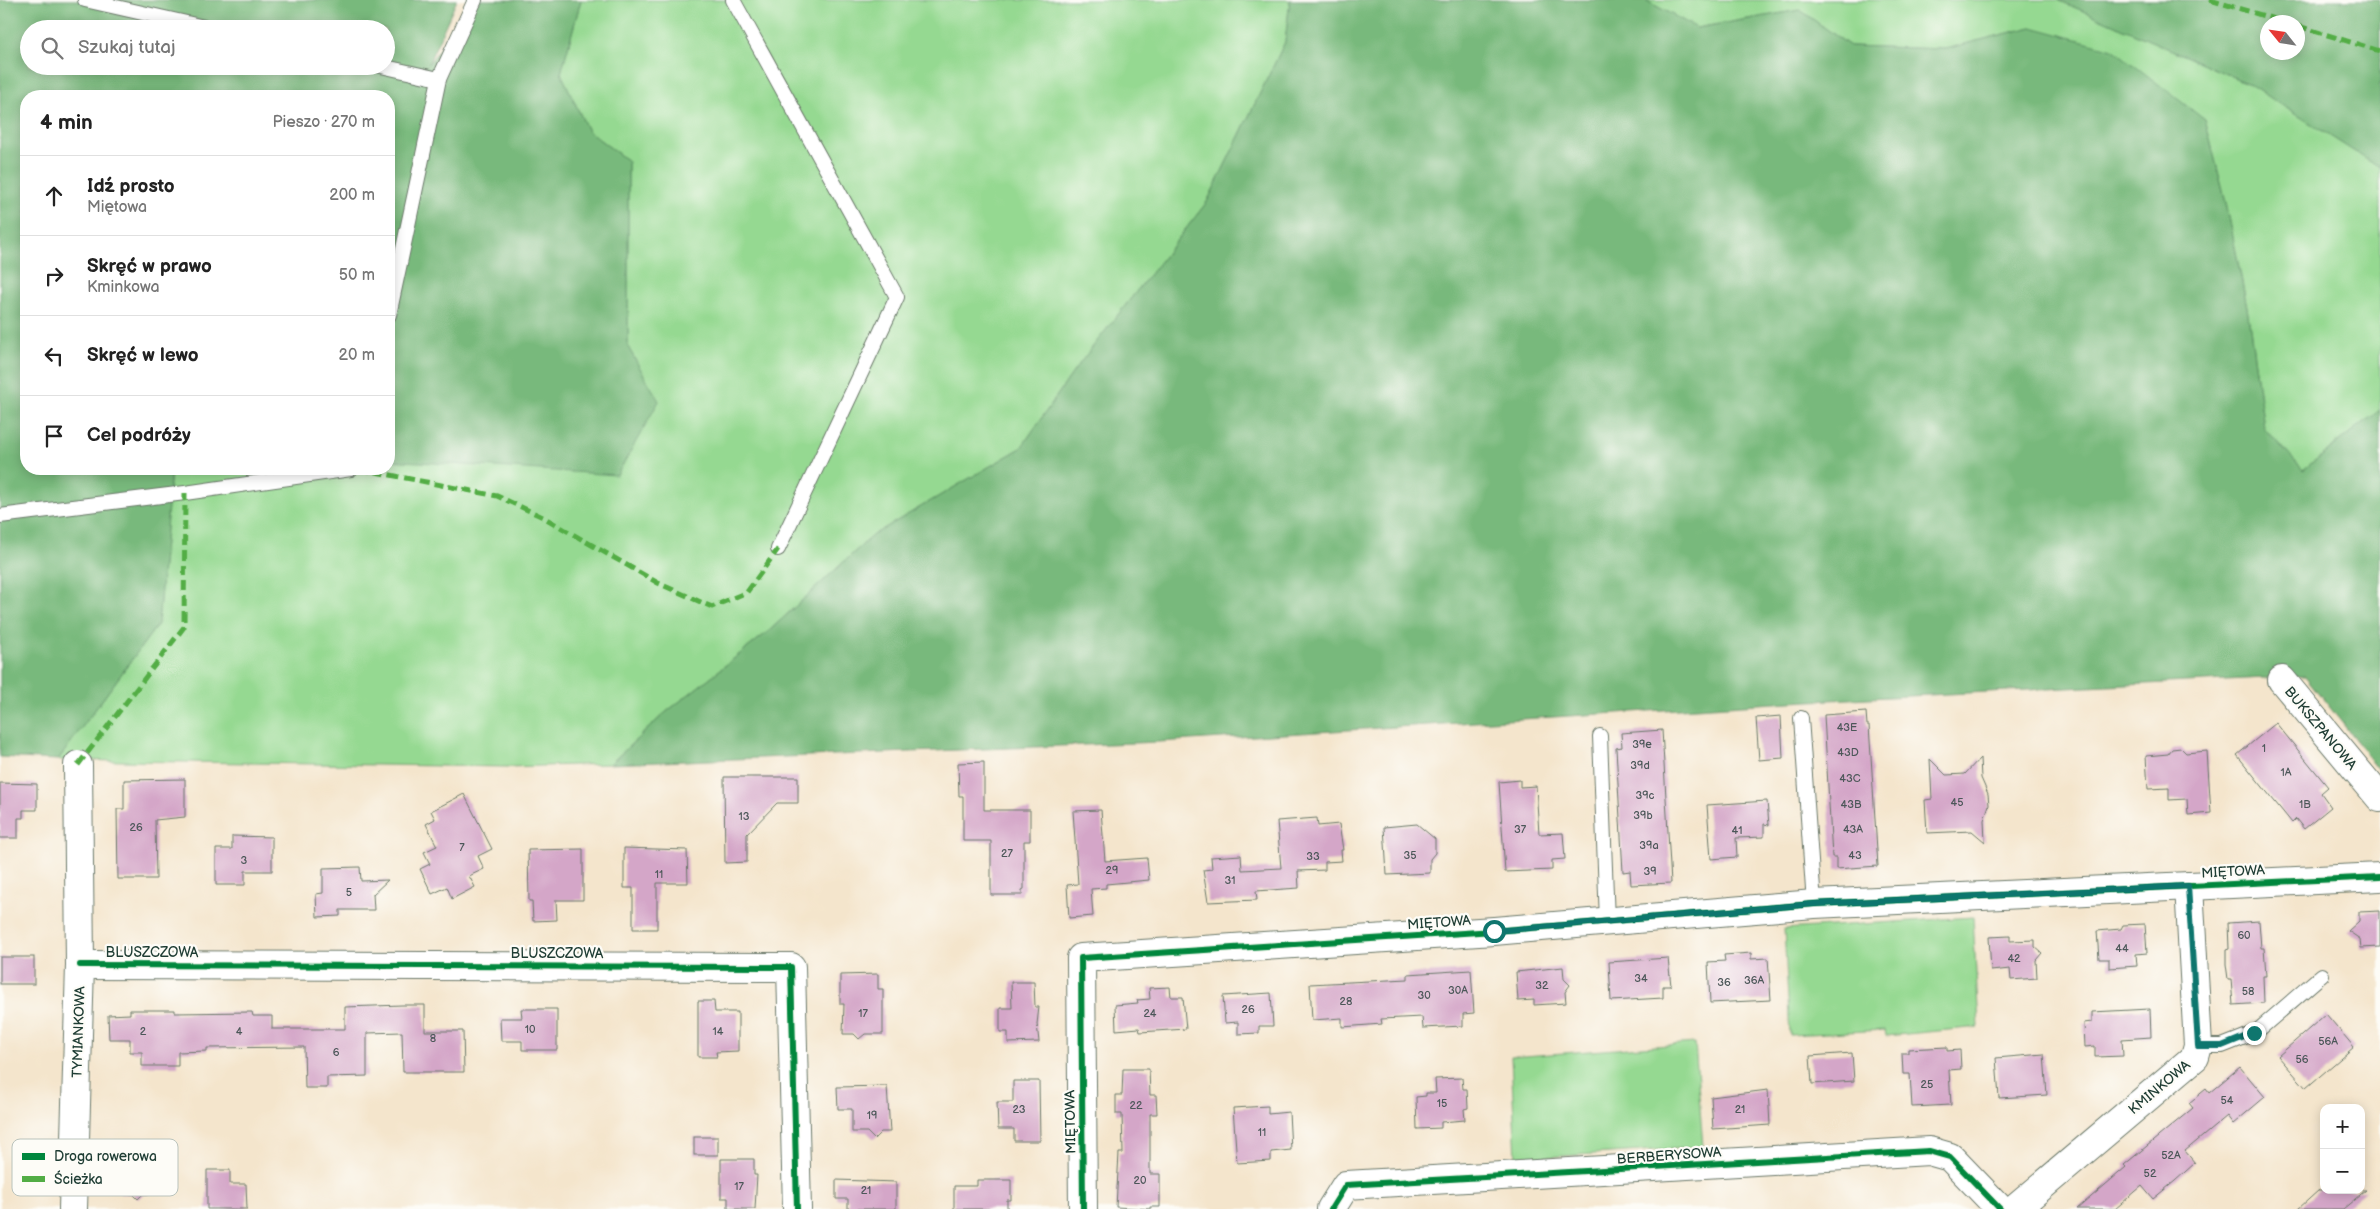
<!DOCTYPE html>
<html lang="pl">
<meta charset="utf-8">
<style>
:root{--surface:#fff;--page:#f6f6f6;--text:#222;--muted:#767676;--line:#e0e0e0}
body{margin:0;font-family:"Balsamiq Sans",sans-serif;background:var(--page);color:var(--text)}
.controls{position:absolute;right:15px;bottom:15px;display:grid;overflow:hidden;border-radius:10px;box-shadow:0 2px 12px #0003}
.controls button{width:45px;height:45px;display:grid;place-items:center;padding:0;border:0;border-bottom:1px solid var(--line);background:var(--surface);color:var(--text);font:25px sans-serif}
.compass{position:absolute;left:2260px;top:15px;width:45px;height:45px;border-radius:50%;background:var(--surface);box-shadow:0 2px 12px #0003;rotate:300deg}
.stop{position:absolute;width:15px;height:15px;margin:-11px;border:4px solid #0f766e;border-radius:50%;background:#fff}
.stop.end{background:#0f766e;border-color:#fff;box-shadow:0 1px 5px #0008}
.list{margin:0;padding:0;list-style:none}
h2{display:flex;justify-content:space-between;align-items:center;height:65px;margin:0;padding:0 20px;font-size:21px}
h2 small{font-size:16px;font-weight:400;color:var(--muted)}
.list li{display:grid;grid-template-columns:32px 1fr auto;gap:15px;align-items:center;box-sizing:border-box;height:80px;padding:0 20px;border-top:1px solid var(--line)}
.list b{display:block;font-size:19px;white-space:nowrap}
.list p{margin:0;font-size:16px;white-space:nowrap;color:var(--muted)}
.list em{font-size:16px;font-style:normal;color:var(--muted)}
.icon{flex:none;width:28px;height:28px;fill:none;stroke:currentColor;stroke-width:2;stroke-linecap:round;stroke-linejoin:round}
.map{position:relative;flex:none;width:2380px;height:1209px;overflow:hidden}
.search{position:absolute;background:var(--surface);box-shadow:0 2px 12px #0003;left:20px;top:20px;width:375px;height:55px;display:flex;align-items:center;gap:12px;box-sizing:border-box;padding:0 18px;border-radius:28px;color:var(--muted);font-size:19px}
.panel{position:absolute;background:var(--surface);box-shadow:0 2px 12px #0003;left:20px;top:90px;width:375px;height:385px;border-radius:20px}
.map>svg:first-child{display:block}
.green{fill:#95d991;stroke:#5a8b62}
.forest{fill:#78b97b;stroke:#4c7b58;fill-rule:evenodd}
.building{fill:#d4a6c8}
.lines{fill:none;stroke-linecap:round;stroke-linejoin:round}
.service-casing{stroke:#6a7869;stroke-width:16}
.minor-casing{stroke:#6a7869;stroke-width:30}
.service{stroke:#fff;stroke-width:14}
.minor{stroke:#fff;stroke-width:28}
.quiet{stroke:#52ad45;stroke-width:5;stroke-dasharray:10 5;stroke-linecap:butt}
.cycleway-casing{stroke:#fdfcf7;stroke-width:9}
.cycleway{stroke:#00873e;stroke-width:6}
.route{stroke:#0f766e;stroke-width:6}
.labels{text-anchor:middle;stroke-width:4.5;stroke-linejoin:round;paint-order:stroke}
.number-label{font-size:11px;fill:#4c5759}
.street-label{font-size:14px;fill:#1f3d34;stroke:#fdfcf7}
.key{fill:#fdfcf7;stroke:#bac3bc;stroke-width:1}
.key-label{font-size:14px;fill:#1f3d34}
</style>
<div class="map">
<svg width="2380" height="1209" viewBox="0 0 2380 1209">
<rect width="100%" height="100%" fill="#fdfcf7"/>
<filter id="ink" filterUnits="userSpaceOnUse"><feTurbulence type="fractalNoise" baseFrequency=".02" numOctaves="2"/><feDisplacementMap in="SourceGraphic" scale="10" xChannelSelector="R" yChannelSelector="G"/><feConvolveMatrix kernelMatrix="1 2 1 2 8 2 1 2 1" color-interpolation-filters="sRGB"/></filter>
<filter id="wash" filterUnits="userSpaceOnUse"><feTurbulence type="fractalNoise" baseFrequency=".0096" numOctaves="4" result="noise"/><feDisplacementMap in="SourceGraphic" scale="20" xChannelSelector="R" yChannelSelector="G"/><feGaussianBlur stdDeviation="1.12" result="paint"/><feColorMatrix in="noise" values="0 0 0 0 0 0 0 0 0 0 0 0 0 0 0 0 0 1.4 0 .05"/><feComposite in="paint" operator="in"/></filter>
<g filter="url(#wash)">
<rect width="100%" height="100%" fill="#f4e5cc"/>
<g class="green">
<polygon points="581,0 1290,0 1285,42 1207,202 1076,368 1021,448 873,535 769,631 665,713 610,764 507,767 58,760 158,624 171,469 389,469 389,460 416,460 658,401 628,347 628,161 588,131 561,73"/>
<polygon points="1645,0 2058,0 2249,84 2380,168 2380,410 2303,470 2264,428 2247,307 2227,207 2205,120 2032,27 1945,49 1850,46 1800,10 1696,28"/>
<polygon points="1973,917 1979,1027 1886,1036 1885,1030 1790,1035 1784,929"/>
<polygon points="1695,1043 1703,1147 1516,1159 1511,1057"/>
</g>
<g class="forest">
<path d="M0,0H457L428,64L479,0H581L561,73L588,131L628,161V347L659,401L617,475L389,460V96H26V469H171L158,624L58,760L0,757ZM29,29H386V66H29Z"/>
<polygon points="1290,0 1645,0 1697,28 1800,10 1850,46 1945,49 2032,27 2113,49 2205,120 2227,207 2247,307 2264,428 2303,470 2380,410 2380,771 2305,676 1790,702 1159,742 610,764 665,713 769,631 873,535 1021,448 1076,368 1207,202 1285,42"/>
<path d="M2058,0H2380V168L2249,84ZM2298,22V52H2268V22Z"/>
</g>
<g id="blocks">
<g class="building">
<polygon points="1866,712 1867,725 1869,725 1878,866 1836,869 1836,857 1832,857 1824,715"/>
<polygon points="1781,716 1783,758 1759,760 1756,718"/>
<polygon points="2276,723 2328,787 2321,793 2331,807 2304,829 2296,819 2292,823 2237,755"/>
<polygon points="1662,730 1671,883 1631,885 1630,871 1623,872 1616,748 1622,747 1621,733"/>
<polygon points="2181,748 2186,753 2207,751 2211,813 2188,815 2187,799 2169,800 2169,788 2148,789 2146,756 2168,754 2172,749"/>
<polygon points="1980,758 1981,778 1988,794 1989,805 1984,820 1985,842 1972,831 1927,833 1925,800 1932,799 1930,759 1946,775 1965,774"/>
<polygon points="984,762 984,810 1030,810 1030,841 1024,841 1024,889 1022,890 1022,895 991,895 991,841 963,841 963,796 959,796 958,763"/>
<polygon points="724,777 798,777 798,803 777,803 747,834 747,862 725,863"/>
<polygon points="185,779 185,817 155,820 156,879 118,879 117,809 124,809 124,780"/>
<polygon points="1520,780 1520,787 1536,786 1539,834 1563,833 1565,859 1552,860 1552,870 1505,872 1499,782"/>
<polygon points="0,783 37,784 37,810 23,810 23,818 18,818 18,838 0,838"/>
<polygon points="464,794 492,849 478,856 484,869 469,876 475,887 452,899 447,887 432,894 420,869 430,864 424,852 437,846 426,824 435,819 431,811"/>
<polygon points="1767,801 1769,825 1764,824 1764,837 1736,838 1737,857 1711,859 1707,805"/>
<polygon points="1101,810 1105,861 1147,858 1149,880 1106,884 1106,888 1091,889 1093,916 1069,918 1067,885 1078,884 1073,811"/>
<polygon points="1317,818 1318,826 1339,824 1343,850 1341,850 1342,861 1325,862 1325,870 1298,871 1299,888 1256,891 1257,900 1208,902 1203,870 1212,869 1211,857 1241,855 1242,870 1281,868 1277,821"/>
<polygon points="1417,824 1435,839 1435,853 1430,859 1430,873 1387,875 1384,827"/>
<polygon points="232,836 272,837 272,871 245,871 245,885 216,885 216,849 232,849"/>
<polygon points="624,848 687,850 688,883 657,883 657,929 633,929 633,888 624,888"/>
<polygon points="583,849 583,900 556,900 557,920 533,921 532,901 529,901 528,850"/>
<polygon points="360,867 361,881 388,880 373,894 374,910 340,910 340,916 317,917 316,894 323,893 323,868"/>
<polygon points="2380,911 2380,947 2361,948 2360,939 2348,931 2359,921 2359,912"/>
<polygon points="2259,921 2261,948 2264,948 2266,976 2263,976 2264,1003 2233,1005 2231,979 2228,979 2226,964 2226,950 2229,949 2228,923"/>
<polygon points="2145,924 2147,953 2136,954 2137,966 2109,968 2109,959 2099,959 2097,931 2121,929 2123,925"/>
<polygon points="2010,936 2010,941 2035,940 2035,947 2042,953 2036,960 2037,978 2011,980 2010,969 1991,971 1989,937"/>
<polygon points="1751,953 1751,959 1768,958 1771,1000 1710,1003 1708,962 1725,961 1724,955"/>
<rect x="0" y="957" width="34" height="27"/>
<polygon points="1668,958 1671,986 1663,986 1663,998 1611,1001 1609,962"/>
<polygon points="1563,967 1564,979 1570,985 1565,992 1566,1003 1534,1005 1534,1000 1518,1001 1516,972"/>
<polygon points="1471,970 1474,1013 1463,1014 1463,1026 1423,1028 1422,1017 1381,1019 1382,1024 1342,1027 1342,1018 1312,1020 1310,984 1408,979 1408,974"/>
<polygon points="878,974 878,989 883,989 883,1034 865,1034 859,1039 854,1034 843,1034 844,1004 840,1004 840,975"/>
<polygon points="1011,982 1034,982 1035,1007 1039,1007 1037,1024 1039,1042 1008,1043 1008,1032 1000,1032 1000,1008 1012,1008"/>
<polygon points="1170,987 1171,997 1183,997 1186,1029 1140,1032 1139,1028 1116,1030 1115,1005 1138,1003 1137,1000 1150,999 1149,988"/>
<polygon points="1271,993 1273,1026 1259,1026 1259,1033 1238,1034 1238,1022 1225,1023 1223,996"/>
<polygon points="698,1001 714,1001 715,1012 738,1012 738,1051 716,1052 717,1057 698,1057"/>
<polygon points="402,1005 425,1005 425,1031 463,1031 464,1072 403,1072 402,1032 367,1033 367,1076 327,1077 327,1088 305,1088 304,1047 207,1048 207,1051 178,1052 178,1066 142,1066 142,1052 130,1052 130,1039 109,1039 108,1015 130,1014 130,1010 175,1010 175,1013 252,1012 253,1016 272,1016 272,1029 345,1029 345,1007"/>
<polygon points="521,1009 557,1009 557,1050 522,1050 522,1041 501,1041 500,1018 522,1018"/>
<polygon points="2150,1009 2151,1037 2122,1039 2123,1056 2095,1057 2095,1046 2085,1047 2084,1023 2092,1022 2092,1012"/>
<polygon points="2326,1014 2354,1047 2306,1088 2278,1056"/>
<polygon points="1947,1047 1947,1051 1960,1050 1961,1069 1949,1070 1951,1105 1912,1107 1910,1074 1903,1074 1902,1053 1908,1053 1908,1049"/>
<polygon points="1852,1053 1854,1081 1812,1084 1810,1056"/>
<polygon points="2044,1054 2047,1095 1999,1098 1996,1058"/>
<polygon points="2240,1067 2265,1097 2233,1124 2227,1116 2185,1151 2195,1163 2175,1181 2153,1199 2142,1186 2115,1209 2077,1209 2126,1167 2124,1165 2193,1108 2189,1103 2206,1089 2209,1093"/>
<polygon points="1123,1069 1149,1069 1150,1095 1156,1095 1157,1114 1150,1114 1150,1174 1160,1174 1160,1207 1150,1207 1150,1209 1116,1207 1119,1153 1123,1153 1122,1114 1116,1114 1116,1095 1122,1095"/>
<polygon points="1462,1078 1463,1089 1467,1089 1468,1108 1464,1109 1465,1120 1441,1122 1441,1128 1417,1129 1416,1097 1426,1096 1426,1093 1436,1093 1435,1079"/>
<polygon points="1013,1081 1039,1081 1040,1141 1014,1141 1014,1129 998,1129 997,1102 1013,1102"/>
<polygon points="887,1086 890,1132 881,1132 874,1139 867,1132 852,1132 852,1109 838,1109 837,1087"/>
<polygon points="1768,1090 1770,1125 1713,1129 1711,1097"/>
<polygon points="1268,1106 1268,1114 1289,1112 1291,1150 1271,1152 1271,1161 1237,1163 1233,1108"/>
<rect x="694" y="1137" width="24" height="18"/>
<polygon points="108,1145 156,1146 155,1179 160,1184 150,1194 143,1194 138,1199 133,1194 120,1194 118,1186 119,1169 108,1168"/>
<polygon points="721,1159 754,1159 754,1175 757,1175 755,1209 728,1209 728,1198 721,1198"/>
<polygon points="207,1170 230,1170 230,1184 246,1184 247,1209 207,1209"/>
<polygon points="836,1180 896,1182 896,1209 848,1209 848,1199 836,1199"/>
<polygon points="977,1180 1011,1180 1011,1200 1007,1200 1007,1209 954,1209 954,1186 977,1186"/>
<polygon points="2319,1190 2366,1190 2343,1209 2298,1209"/>
</g>
</g>
</g>
<g filter="url(#ink)">
<use href="#blocks" fill-opacity="0" stroke="#6a7869" stroke-width="1"/>
<g class="lines">
<defs>
<g id="service">
<polyline points="85,0 213,29"/>
<polyline points="733,0 897,297 778,549"/>
<polyline points="381,66 439,79 475,0"/>
<polyline points="389,315 439,79"/>
<polyline points="0,516 185,493 351,469"/>
<polyline points="1801,718 1814,904"/>
<polyline points="1600,736 1607,921"/>
<polyline points="2198,1046 2222,1046 2255,1033 2322,975"/>
</g>
<g id="minor">
<polyline points="2282,680 2380,798"/>
<polyline points="80,965 791,967 797,1209"/>
<polyline points="73,1209 80,965 78,765"/>
<polyline points="1083,1209 1081,958 1494,931 1814,904 2380,877"/>
<polyline points="1331,1209 1346,1185 1929,1151 1950,1157 2000,1209"/>
<polyline points="2015,1209 2195,1057 2198,1046 2189,886"/>
</g>
</defs>
<use href="#service" class="service-casing"/>
<use href="#minor" class="minor-casing"/>
<use href="#service" class="service"/>
<use href="#minor" class="minor"/>
<g class="quiet">
<polyline points="2210,0 2285,22"/>
<polyline points="2298,26 2380,51"/>
<polyline points="360,469 497,496 543,517 658,583 712,607 747,592 778,549"/>
<polyline points="78,765 184,627 185,493"/>
</g>
<defs>
<g id="cycleway">
<polyline points="80,965 791,967 797,1209"/>
<polyline points="1083,1209 1081,958 1494,931 1814,904 2380,877"/>
<polyline points="1331,1209 1346,1185 1929,1151 1950,1157 2000,1209"/>
</g>
</defs>
<use href="#cycleway" class="cycleway-casing"/>
<use href="#cycleway" class="cycleway"/>
</g>
</g>
<g class="lines" filter="url(#ink)">
<polyline class="route" points="1494,931 1814,904 2188,886 2198,1046 2222,1046 2254,1033"/>
</g>
<g class="labels">
<g class="number-label">
<text x="1847" y="731">43E</text>
<text x="1642" y="748">39e</text>
<text x="2264" y="752">1</text>
<text x="1848" y="756">43D</text>
<text x="1640" y="769">39d</text>
<text x="2286" y="776">1A</text>
<text x="1850" y="782">43C</text>
<text x="1645" y="799">39c</text>
<text x="1957" y="806">45</text>
<text x="1851" y="808">43B</text>
<text x="2305" y="808">1B</text>
<text x="1643" y="819">39b</text>
<text x="744" y="820">13</text>
<text x="136" y="831">26</text>
<text x="1520" y="833">37</text>
<text x="1853" y="833">43A</text>
<text x="1737" y="834">41</text>
<text x="1649" y="849">39a</text>
<text x="462" y="851">7</text>
<text x="1007" y="857">27</text>
<text x="1410" y="859">35</text>
<text x="1855" y="859">43</text>
<text x="1313" y="860">33</text>
<text x="244" y="864">3</text>
<text x="1112" y="874">29</text>
<text x="1650" y="875">39</text>
<text x="659" y="878">11</text>
<text x="1230" y="884">31</text>
<text x="349" y="896">5</text>
<text x="2244" y="939">60</text>
<text x="2122" y="952">44</text>
<text x="2014" y="962">42</text>
<text x="1641" y="982">34</text>
<text x="1754" y="984">36A</text>
<text x="1724" y="986">36</text>
<text x="1542" y="989">32</text>
<text x="1458" y="994">30A</text>
<text x="2248" y="995">58</text>
<text x="1424" y="999">30</text>
<text x="1346" y="1005">28</text>
<text x="1248" y="1013">26</text>
<text x="863" y="1017">17</text>
<text x="1150" y="1017">24</text>
<text x="530" y="1033">10</text>
<text x="143" y="1035">2</text>
<text x="239" y="1035">4</text>
<text x="718" y="1035">14</text>
<text x="433" y="1042">8</text>
<text x="2328" y="1045">56A</text>
<text x="336" y="1056">6</text>
<text x="2302" y="1063">56</text>
<text x="1927" y="1088">25</text>
<text x="2227" y="1104">54</text>
<text x="1442" y="1107">15</text>
<text x="1136" y="1109">22</text>
<text x="1019" y="1113">23</text>
<text x="1740" y="1113">21</text>
<text x="872" y="1119">19</text>
<text x="1262" y="1136">11</text>
<text x="2171" y="1159">52A</text>
<text x="2150" y="1177">52</text>
<text x="1140" y="1184">20</text>
<text x="739" y="1190">17</text>
<text x="866" y="1194">21</text>
</g>
<g class="street-label">
<text transform="translate(2321 728) rotate(50)" y="5">BUKSZPANOWA</text>
<text transform="translate(2233 871) rotate(-3)" y="5">MIĘTOWA</text>
<text transform="translate(1439 922) rotate(-4)" y="5">MIĘTOWA</text>
<text x="152" y="957">BLUSZCZOWA</text>
<text x="557" y="958">BLUSZCZOWA</text>
<text transform="translate(78 1032) rotate(-88)" y="5">TYMIANKOWA</text>
<text transform="translate(2159 1087) rotate(-40)" y="5">KMINKOWA</text>
<text transform="translate(1070 1122) rotate(-91)" y="5">MIĘTOWA</text>
<text transform="translate(1669 1155) rotate(-4)" y="5">BERBERYSOWA</text>
</g>
</g>
<rect x="12" y="1139" width="166" height="57" rx="8" class="key"/>
<rect x="22" y="1153" width="23" height="7" fill="#00873e"/>
<rect x="22" y="1176" width="23" height="6" fill="#52ad45"/>
<g class="key-label">
<text x="54" y="1161">Droga rowerowa</text>
<text x="54" y="1184">Ścieżka</text>
</g>
</svg>
<div class="controls">
<button>+</button>
<button>−</button>
</div>
<svg class="compass" viewBox="-18 -18 36 36"><path d="M0-13l5 13h-10z" fill="#e53935"/><path d="M0 13l5-13h-10z" fill="#767676"/></svg>
<div class="stop" style="left:1494px;top:931px"></div>
<div class="stop end" style="left:2254px;top:1033px"></div>
<div class="search"><svg class="icon" aria-label="search" viewBox="0 0 24 24"><circle cx="10" cy="10" r="6"/><path d="M15 15l6 6"/></svg>Szukaj tutaj</div>
<section class="panel">
<h2>4 min<small>Pieszo · 270 m</small></h2>
<ul class="list">
<li><svg class="icon" aria-label="ahead" viewBox="0 0 24 24"><path d="M12 20V5M6 11l6-6 6 6"/></svg><div><b>Idź prosto</b><p>Miętowa</p></div><em>200 m</em></li>
<li><svg class="icon" aria-label="right" viewBox="0 0 24 24"><path d="M7 20v-9h11M14 6l5 5-5 5"/></svg><div><b>Skręć w prawo</b><p>Kminkowa</p></div><em>50 m</em></li>
<li><svg class="icon" aria-label="left" viewBox="0 0 24 24"><path d="M17 20v-9H6M10 6l-5 5 5 5"/></svg><div><b>Skręć w lewo</b></div><em>20 m</em></li>
<li><svg class="icon" aria-label="arrive" viewBox="0 0 24 24"><path d="M6 21V4h12l-3 4 3 4H6"/></svg><div><b>Cel podróży</b></div></li>
</ul>
</section>
</div>
